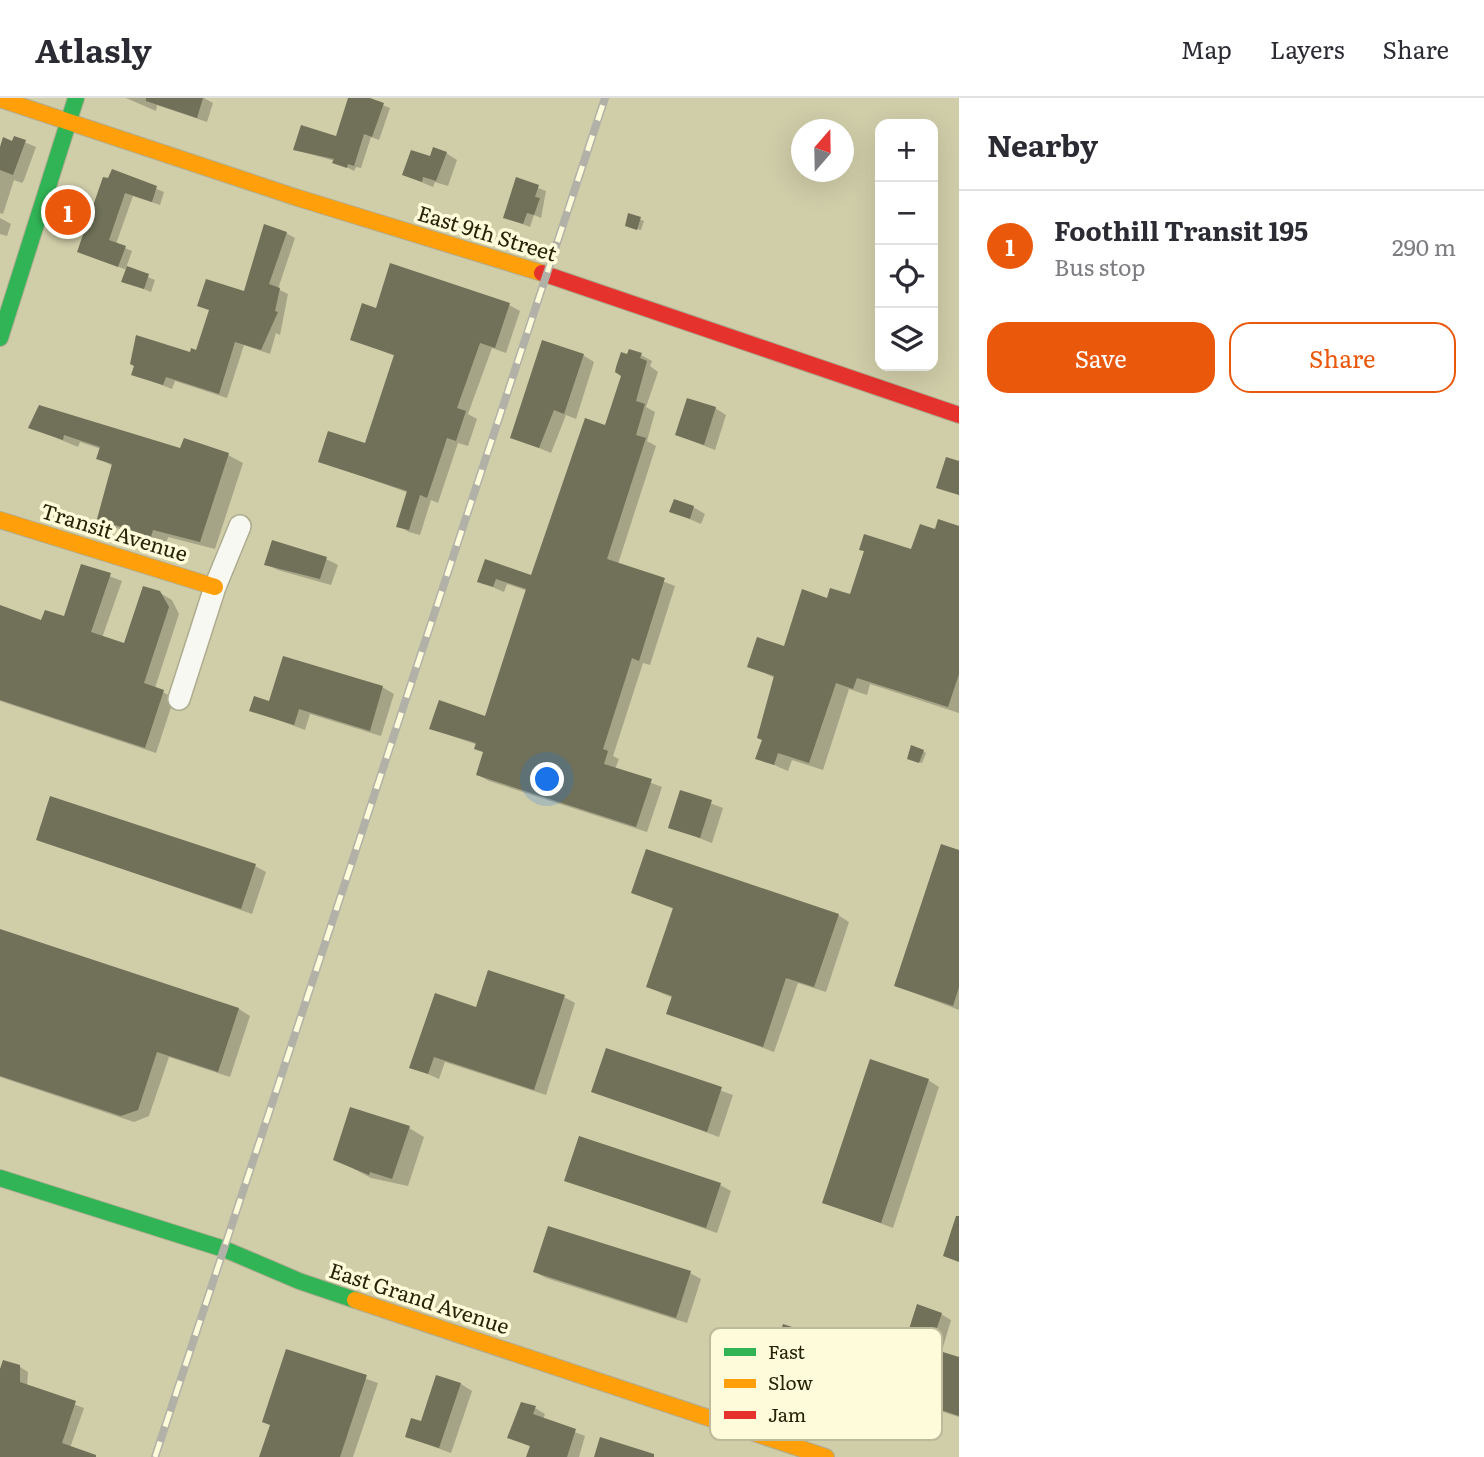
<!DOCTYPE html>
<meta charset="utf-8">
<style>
:root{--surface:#fff;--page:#f2f2f3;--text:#2b2b33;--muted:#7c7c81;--line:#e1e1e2;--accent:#ea580c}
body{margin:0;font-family:Literata,serif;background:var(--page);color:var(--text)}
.controls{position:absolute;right:21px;top:21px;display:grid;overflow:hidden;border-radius:14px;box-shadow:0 7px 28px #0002}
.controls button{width:63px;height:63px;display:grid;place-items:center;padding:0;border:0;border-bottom:2px solid var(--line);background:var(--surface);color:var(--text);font:35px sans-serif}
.compass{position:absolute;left:791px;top:21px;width:63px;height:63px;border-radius:50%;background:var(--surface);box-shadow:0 7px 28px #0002;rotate:20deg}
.you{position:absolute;left:548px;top:682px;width:24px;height:24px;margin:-18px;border:5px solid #fff;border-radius:50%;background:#1a73e8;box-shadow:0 0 0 10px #1a73e833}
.badge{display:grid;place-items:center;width:46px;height:46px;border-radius:50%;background:var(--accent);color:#fff;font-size:23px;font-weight:700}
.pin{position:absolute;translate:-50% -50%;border:4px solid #fff;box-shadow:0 2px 7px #0006}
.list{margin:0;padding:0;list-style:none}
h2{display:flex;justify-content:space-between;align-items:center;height:91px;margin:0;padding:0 28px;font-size:30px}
h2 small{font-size:23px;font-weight:400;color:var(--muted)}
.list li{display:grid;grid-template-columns:46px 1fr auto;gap:21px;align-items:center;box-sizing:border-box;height:112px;padding:0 28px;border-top:2px solid var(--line)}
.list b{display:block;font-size:26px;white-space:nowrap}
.list p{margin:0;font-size:23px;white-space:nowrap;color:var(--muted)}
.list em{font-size:23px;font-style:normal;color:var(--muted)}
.actions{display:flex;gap:14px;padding:21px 28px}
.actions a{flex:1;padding:16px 0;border:2px solid var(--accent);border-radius:21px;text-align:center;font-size:24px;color:var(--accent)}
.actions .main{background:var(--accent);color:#fff}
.icon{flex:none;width:38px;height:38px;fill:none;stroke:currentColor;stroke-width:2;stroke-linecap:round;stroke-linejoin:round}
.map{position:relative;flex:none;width:959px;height:1359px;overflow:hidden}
header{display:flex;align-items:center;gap:42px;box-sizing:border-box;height:98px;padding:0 35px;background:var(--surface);border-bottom:2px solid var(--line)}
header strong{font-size:33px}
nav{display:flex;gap:38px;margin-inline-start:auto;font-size:24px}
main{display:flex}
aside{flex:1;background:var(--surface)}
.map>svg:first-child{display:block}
.shadow{fill:#0003}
.building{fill:#707158}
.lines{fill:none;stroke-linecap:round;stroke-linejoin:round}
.street-casing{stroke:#aeac8f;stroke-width:24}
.fast-casing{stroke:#aeac8f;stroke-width:18}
.slow-casing{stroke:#aeac8f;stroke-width:18}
.jam-casing{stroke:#aeac8f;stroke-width:18}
.street{stroke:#f8f8f2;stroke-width:21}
.fast{stroke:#30b455;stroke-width:16}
.slow{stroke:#ff9f0a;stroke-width:16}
.jam{stroke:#e5322d;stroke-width:16}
.rail-casing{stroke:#b1b1a8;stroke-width:8}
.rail{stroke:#fdfbda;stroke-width:5;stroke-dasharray:16;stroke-linecap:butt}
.labels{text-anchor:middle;stroke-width:7;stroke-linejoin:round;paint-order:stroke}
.street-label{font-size:21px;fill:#262308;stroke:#fdfbda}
.key{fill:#fdfbda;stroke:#bcba9b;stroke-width:2}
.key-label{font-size:19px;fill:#262308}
</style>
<header>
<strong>Atlasly</strong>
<nav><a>Map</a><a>Layers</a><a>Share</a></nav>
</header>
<main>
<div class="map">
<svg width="959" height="1359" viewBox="0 0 959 1359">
<rect width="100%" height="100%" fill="#d0cda9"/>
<g class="shadow">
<polygon points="126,0 204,0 213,5 207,24 157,7 156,13"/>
<polygon points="350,0 365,0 390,10 379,42 371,39 361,70 356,69 354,73 335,63 295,52 337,40"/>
<polygon points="15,40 36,49 24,82 22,85 14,82 3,116 0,115 0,55"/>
<polygon points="446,55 457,62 448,88 435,84 433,89 404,77"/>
<polygon points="113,73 164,94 160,107 133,98 116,146 132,153 126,170 155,182 151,194 123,183 127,172 79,154"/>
<polygon points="518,82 546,93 541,120 534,117 530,129 505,119"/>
<polygon points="629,117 644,123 641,132 630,129"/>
<polygon points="0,120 11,126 7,138 0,136"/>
<polygon points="286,135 295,140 278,191 288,196 280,237 276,235 270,256 244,247 227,300 175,283 172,291 133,276 197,254 211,213 199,207 245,196"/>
<polygon points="509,207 520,213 506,255 492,250 468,316 477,321 468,348 458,345 438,405 431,402 420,437 409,434 398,428 409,395 320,363 366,348 395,258 352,241 377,212"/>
<polygon points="583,257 594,264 576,321 566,317 551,355 512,339"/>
<polygon points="641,257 652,263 650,268 658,274 646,309 655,314 647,343 656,348 618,466 675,488 650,567 643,565 613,658 619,661 615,671 662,689 647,734 489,683 478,677 485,655 478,647 431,631 486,620 528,493 507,486 504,494 479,483 486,463 532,479"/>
<polygon points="715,310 726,317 715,352 677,337"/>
<polygon points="30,329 228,357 243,365 215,451 168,439 166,446 113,429 99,420 113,368 98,360 101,351 80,344 78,349"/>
<polygon points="693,409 705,416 701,426 671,413"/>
<polygon points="959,430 959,615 870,586 867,597 849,591 823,672 792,662 788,673 758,660 764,642 775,580 749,568 785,550 828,502 851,499 936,434"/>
<polygon points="326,461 338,467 331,487 278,472 266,466"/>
<polygon points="83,468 122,483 102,540 125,548 160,495 172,502 179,516 155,590 174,600 156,655 0,603 0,508 43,524 65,520"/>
<polygon points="382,589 394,596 381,638 310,616 305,632 251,612 270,605"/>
<polygon points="923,653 926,655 922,665 912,662"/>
<polygon points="681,694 723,710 712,745 670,729"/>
<polygon points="38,741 255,768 266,774 252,816"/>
<polygon points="959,754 959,912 896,888"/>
<polygon points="633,795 838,817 849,824 826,894 798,885 774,954 668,915 673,900 648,889 674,811"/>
<polygon points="0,833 239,911 250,918 230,979 169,959 149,1018 134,1024 0,979"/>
<polygon points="564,899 575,905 546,997 445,964 439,981 412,969 477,911"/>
<polygon points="608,952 733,997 719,1039 593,993"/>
<polygon points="928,982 939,989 893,1130 824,1104"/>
<polygon points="409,1030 424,1039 408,1088 371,1080 335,1061"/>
<polygon points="566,1082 720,1087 731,1093 717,1135"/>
<polygon points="535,1174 690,1175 701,1181 687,1225 546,1180"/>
<polygon points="941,1216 951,1222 941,1256 959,1261 959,1319 912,1304 907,1319 893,1314 889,1326 863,1315 865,1309 856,1304 890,1279 904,1252"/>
<polygon points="784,1229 837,1248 831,1266 779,1247"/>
<polygon points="287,1253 378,1285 353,1359 261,1359 272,1328"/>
<polygon points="20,1269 28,1274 27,1289 84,1310 70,1350 79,1359 0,1359 0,1270"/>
<polygon points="461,1286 472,1293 451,1355 407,1339"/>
<polygon points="535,1310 545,1316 543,1322 585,1338 579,1359 528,1359 531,1349 510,1339"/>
</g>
<g class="building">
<polygon points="146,0 203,0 197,20 146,3"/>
<polygon points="348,0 370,0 384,5 372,39 364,36 354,68 348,66 347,70 332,65 334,61 293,52 301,27 336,38"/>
<polygon points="14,38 26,42 13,77 0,72 0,49 3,39 12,43"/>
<polygon points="433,49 447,54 436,83 423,79 422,84 402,77 411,52 430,58"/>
<polygon points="112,71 157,88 152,104 125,95 123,101 109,142 126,148 118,169 77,154 103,79 108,80"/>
<polygon points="516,79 539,87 535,99 540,100 534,117 527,115 523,126 503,120"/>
<polygon points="628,115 641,119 637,132 625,128"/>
<polygon points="264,126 287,134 269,186 280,190 275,213 278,214 261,252 235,244 219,296 166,279 163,287 131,277 134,268 130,266 136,237 190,254 191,250 196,252 209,212 197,208 206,181 244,193"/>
<polygon points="390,165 510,205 495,250 480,245 457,310 466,313 456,343 447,340 427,400 420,397 409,432 396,429 407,393 318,364 328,333 365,345 394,257 350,242 362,205 376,210"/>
<polygon points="127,168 149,176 144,191 121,184"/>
<polygon points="542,242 584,256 564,316 554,312 539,350 510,340"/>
<polygon points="629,251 642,255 640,260 647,263 636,303 645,306 636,337 646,340 607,461 665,480 639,563 632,560 603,651 608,653 604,666 652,681 636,729 476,677 483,654 474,651 476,645 429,631 439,602 485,618 526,491 496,481 493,489 477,484 485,461 531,477 585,320 605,327 621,278 615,274 616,269 621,254 627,256"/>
<polygon points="687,300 716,309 704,347 675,337"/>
<polygon points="39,307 180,350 184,340 229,355 200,444 153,432 151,439 97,421 112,366 96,361 100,349 64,337 63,342 28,330"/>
<polygon points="946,359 959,363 959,397 936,390"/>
<polygon points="674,401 694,408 690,421 669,414"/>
<polygon points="938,421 959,428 959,576 948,609 857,580 853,591 836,585 809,665 778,655 774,667 755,661 762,642 757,640 774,578 747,569 757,539 784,548 802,491 827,500 830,490 850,496 864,453 859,452 864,436 911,451 920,426 935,431"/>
<polygon points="272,442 327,459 320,481 264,467"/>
<polygon points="81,466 111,475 91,534 124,545 143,488 160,493 169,509 144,585 164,592 145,650 0,602 0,507 41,522 45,512 64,518"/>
<polygon points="283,558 383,588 370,633 299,611 294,627 249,613 254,598 269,603"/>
<polygon points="911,647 924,652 919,665 907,661"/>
<polygon points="680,692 712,702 700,740 668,730"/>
<polygon points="50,698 256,766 241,811 36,742"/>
<polygon points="941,746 959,752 959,889 953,908 894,888"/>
<polygon points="646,751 839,816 814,889 786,880 763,949 666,916 672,898 646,889 673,810 631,795"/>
<polygon points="0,831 239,910 218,974 157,954 138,1012 121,1018 0,978"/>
<polygon points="488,872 565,897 534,992 434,959 428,976 409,970 435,895 476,909"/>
<polygon points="606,950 722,989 707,1034 591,994"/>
<polygon points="870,961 929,981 881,1125 822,1105"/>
<polygon points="350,1009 410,1028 392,1081 370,1074 369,1077 333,1062"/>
<polygon points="579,1038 721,1085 706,1130 564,1083"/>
<polygon points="956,1118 959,1118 959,1164 943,1158"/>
<polygon points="548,1128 691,1173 676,1220 533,1174"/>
<polygon points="917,1206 942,1215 930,1250 959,1259 959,1318 902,1299 897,1314 882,1309 878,1322 861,1316 864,1308 854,1305 864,1273 874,1275 876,1272 889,1276 898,1248 903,1250"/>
<polygon points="783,1226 826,1240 820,1261 777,1247"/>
<polygon points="286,1251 367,1277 340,1359 259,1359 270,1327 262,1324"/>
<polygon points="3,1262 20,1267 20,1284 76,1303 62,1345 96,1357 96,1359 0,1359 0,1271"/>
<polygon points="436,1277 461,1285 439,1350 405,1339 411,1320 421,1323"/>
<polygon points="521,1304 536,1308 533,1316 576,1331 567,1359 526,1359 530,1348 507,1340"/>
<polygon points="600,1339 654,1356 654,1359 594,1359"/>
</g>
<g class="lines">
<defs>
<polyline id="street" points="179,601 215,489 240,428"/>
<g id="fast">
<polyline points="0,240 76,0"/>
<polyline points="0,1080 224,1151 299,1183 355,1202"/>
</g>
<g id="slow">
<polyline points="0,1 295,99 542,175"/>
<polyline points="0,422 215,489"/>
<polyline points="355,1202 826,1359"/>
</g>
<polyline id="jam" points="542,175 959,317"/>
</defs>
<use href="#street" class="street-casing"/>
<use href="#fast" class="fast-casing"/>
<use href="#slow" class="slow-casing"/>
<use href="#jam" class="jam-casing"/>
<use href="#street" class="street"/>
<use href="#fast" class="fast"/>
<use href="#slow" class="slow"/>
<use href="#jam" class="jam"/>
<defs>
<polyline id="rail" points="155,1359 605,0"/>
</defs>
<use href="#rail" class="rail-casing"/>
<use href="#rail" class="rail"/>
</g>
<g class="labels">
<g class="street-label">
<text transform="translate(487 136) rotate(17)" y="7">East 9th Street</text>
<text transform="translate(114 435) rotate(17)" y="7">Transit Avenue</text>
<text transform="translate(419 1201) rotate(18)" y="7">East Grand Avenue</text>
</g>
</g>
<rect x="710" y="1230" width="232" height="112" rx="10" class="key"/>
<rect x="724" y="1250" width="32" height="8" fill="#30b455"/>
<rect x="724" y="1281" width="32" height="9" fill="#ff9f0a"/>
<rect x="724" y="1313" width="32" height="8" fill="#e5322d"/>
<g class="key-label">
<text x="768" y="1261">Fast</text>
<text x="768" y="1292">Slow</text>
<text x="768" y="1324">Jam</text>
</g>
</svg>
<div class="controls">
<button>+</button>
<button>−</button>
<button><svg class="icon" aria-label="locate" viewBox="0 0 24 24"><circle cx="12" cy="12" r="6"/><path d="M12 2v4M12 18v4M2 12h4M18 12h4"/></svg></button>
<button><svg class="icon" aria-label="layers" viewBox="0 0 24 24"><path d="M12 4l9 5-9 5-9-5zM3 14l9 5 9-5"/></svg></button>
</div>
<svg class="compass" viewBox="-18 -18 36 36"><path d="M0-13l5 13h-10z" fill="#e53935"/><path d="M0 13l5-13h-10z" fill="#7c7c81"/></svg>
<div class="you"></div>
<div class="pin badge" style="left:68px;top:114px">1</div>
</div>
<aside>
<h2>Nearby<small></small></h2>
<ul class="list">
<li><span class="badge">1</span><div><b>Foothill Transit 195</b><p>Bus stop</p></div><em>290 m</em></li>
</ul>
<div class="actions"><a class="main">Save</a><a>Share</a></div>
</aside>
</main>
